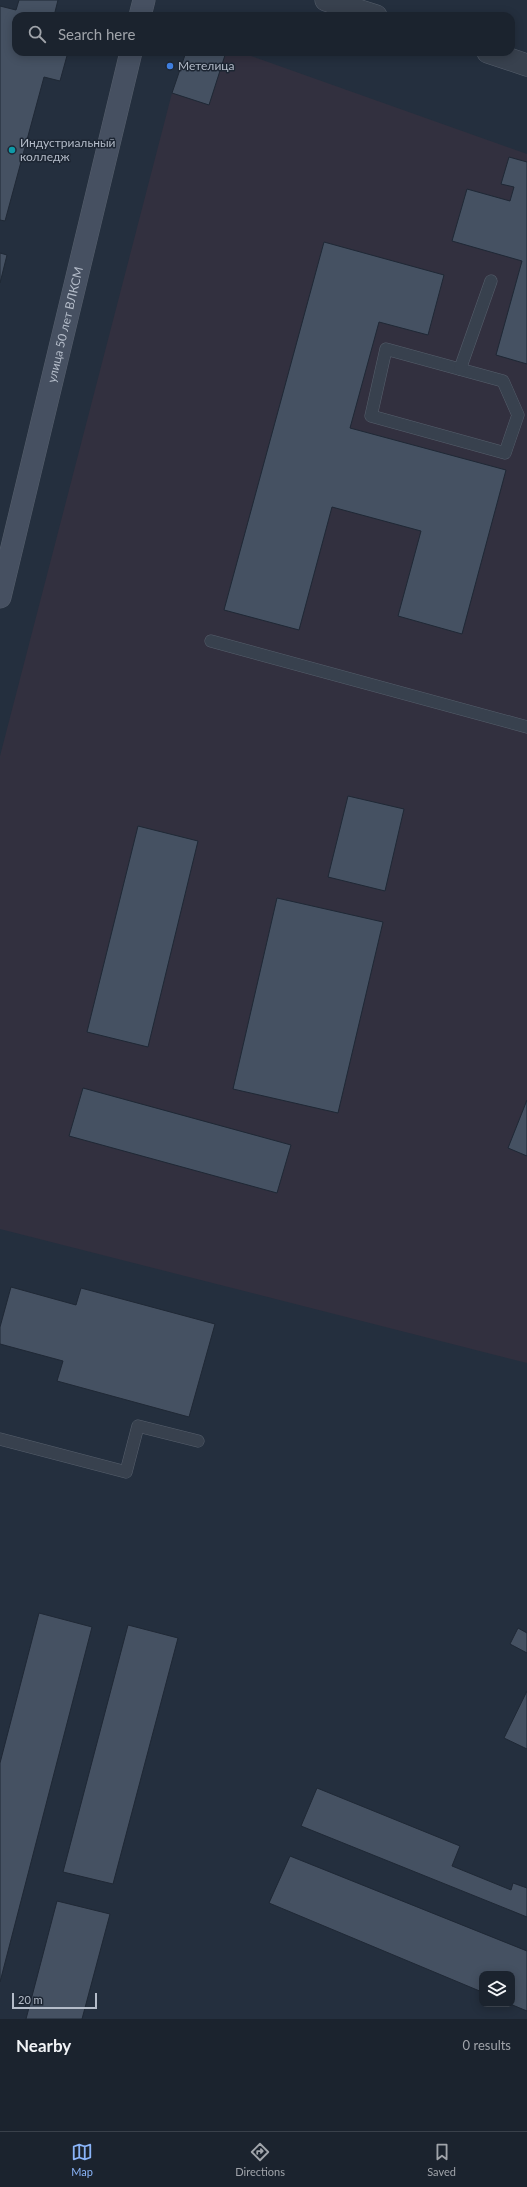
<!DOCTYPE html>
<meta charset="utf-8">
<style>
:root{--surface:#1b232e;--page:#282f3a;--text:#f1f3f6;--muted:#a0a4aa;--line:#39404a;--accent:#8ab4f8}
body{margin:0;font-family:Lato,sans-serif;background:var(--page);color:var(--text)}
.controls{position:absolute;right:12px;bottom:12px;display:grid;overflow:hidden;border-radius:8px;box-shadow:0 2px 10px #0003}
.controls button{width:36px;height:36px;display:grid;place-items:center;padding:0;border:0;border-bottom:1px solid var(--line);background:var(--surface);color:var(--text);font:20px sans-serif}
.scale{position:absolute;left:12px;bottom:10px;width:85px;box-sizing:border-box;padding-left:4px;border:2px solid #b4bcc9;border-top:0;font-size:11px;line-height:14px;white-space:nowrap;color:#b4bcc9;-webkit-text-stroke:3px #1d2633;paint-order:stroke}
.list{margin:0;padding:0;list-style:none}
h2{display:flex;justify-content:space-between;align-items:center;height:52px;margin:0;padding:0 16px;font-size:17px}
h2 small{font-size:13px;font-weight:400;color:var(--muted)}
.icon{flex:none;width:22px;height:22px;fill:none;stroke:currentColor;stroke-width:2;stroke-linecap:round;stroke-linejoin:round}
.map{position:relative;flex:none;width:527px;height:2019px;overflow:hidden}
.search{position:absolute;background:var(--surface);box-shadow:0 2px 10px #0003;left:12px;right:12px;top:12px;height:44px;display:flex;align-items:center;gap:10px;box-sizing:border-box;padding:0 14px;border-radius:12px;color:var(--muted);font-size:15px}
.sheet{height:112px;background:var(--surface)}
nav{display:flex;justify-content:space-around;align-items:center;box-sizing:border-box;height:56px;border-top:1px solid var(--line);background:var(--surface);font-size:11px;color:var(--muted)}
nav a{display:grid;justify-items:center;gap:2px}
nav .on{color:var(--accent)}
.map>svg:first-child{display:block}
.medical{fill:#32303f}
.building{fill:#455162;stroke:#1f2835}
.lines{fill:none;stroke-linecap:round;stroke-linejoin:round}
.lane-casing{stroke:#565f6c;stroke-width:13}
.street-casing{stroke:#565f6c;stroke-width:23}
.secondary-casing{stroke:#565f6c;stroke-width:23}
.lane{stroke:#38414e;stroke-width:12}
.street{stroke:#38414e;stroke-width:22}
.secondary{stroke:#465061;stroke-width:22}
.shop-dot{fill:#3f7fe0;stroke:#1d2633;stroke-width:1.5}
.culture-dot{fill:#0f9aa8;stroke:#1d2633;stroke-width:1.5}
.labels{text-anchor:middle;stroke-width:3;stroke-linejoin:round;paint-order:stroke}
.poi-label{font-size:12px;fill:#b4bcc9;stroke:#1d2633;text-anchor:start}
.street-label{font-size:12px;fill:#b4bcc9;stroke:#1d2633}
</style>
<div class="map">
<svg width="527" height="2019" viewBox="0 0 527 2019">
<rect width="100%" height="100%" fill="#242f3e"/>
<polygon class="medical" points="226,52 240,52 527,154 527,1363 0,1229 0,756 172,93 209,105"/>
<g class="building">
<polygon points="19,0 58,0 54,16 16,16 16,52 68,52 60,81 44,77 5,221 0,220 0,6 16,10"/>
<polygon points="186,52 226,52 209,105 172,93"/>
<polygon points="509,157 527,162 527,364 496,355 522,261 452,241 467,189 510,201 514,187 501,184"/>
<polygon points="324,242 444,275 428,335 379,322 350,428 506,470 462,634 398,616 421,531 332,507 299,630 224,610"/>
<polygon points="0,253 7,255 0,283"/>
<polygon points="348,796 404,809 385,891 328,877"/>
<polygon points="138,826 198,841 148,1047 87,1032"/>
<polygon points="277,898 383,922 338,1113 233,1089"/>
<polygon points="83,1088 291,1145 277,1193 69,1136"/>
<polygon points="527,1100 527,1156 508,1148"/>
<polygon points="11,1287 76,1305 81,1288 215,1324 189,1417 57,1381 63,1361 0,1344 0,1327"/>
<polygon points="39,1613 92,1627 0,1982 0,1763"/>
<polygon points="128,1625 178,1638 113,1884 63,1872"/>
<polygon points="518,1628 527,1633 527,1653 510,1644"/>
<polygon points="527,1691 527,1749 504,1738"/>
<polygon points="317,1788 460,1846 452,1866 511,1890 513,1883 527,1888 527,1917 301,1826"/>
<polygon points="290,1856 527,1951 527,2011 510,2004 512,2004 512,1974 482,1974 482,1992 269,1903"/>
<polygon points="57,1901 110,1914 82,2019 26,2019"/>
</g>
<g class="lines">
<defs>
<g id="lane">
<polygon points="386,349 503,381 518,415 505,453 371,416"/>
<polyline points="460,369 491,281"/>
<polyline points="211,641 527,727"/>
<polyline points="0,1439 126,1472 138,1426 198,1441"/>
</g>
<g id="street">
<polyline points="326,0 376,16"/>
<polyline points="488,52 527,65"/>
</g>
<g id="secondary">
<polyline points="140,16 144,0"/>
<path id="s1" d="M0,597L131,52"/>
</g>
</defs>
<use href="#lane" class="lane-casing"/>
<use href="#street" class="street-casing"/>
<use href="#secondary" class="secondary-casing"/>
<use href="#lane" class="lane"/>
<use href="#street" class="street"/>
<use href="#secondary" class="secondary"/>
</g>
<circle class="shop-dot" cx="170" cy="66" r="4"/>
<circle class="culture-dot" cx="12" cy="150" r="4"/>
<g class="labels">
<g class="poi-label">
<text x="178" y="70">Метелица</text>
<text x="20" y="147">Индустриальный<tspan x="20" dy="14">колледж</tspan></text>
</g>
<g class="street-label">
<text dy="4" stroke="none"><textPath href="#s1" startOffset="280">улица 50 лет ВЛКСМ</textPath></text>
</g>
</g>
</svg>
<div class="controls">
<button><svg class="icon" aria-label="layers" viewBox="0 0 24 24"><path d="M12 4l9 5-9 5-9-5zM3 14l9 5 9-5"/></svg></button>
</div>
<div class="scale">20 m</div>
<div class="search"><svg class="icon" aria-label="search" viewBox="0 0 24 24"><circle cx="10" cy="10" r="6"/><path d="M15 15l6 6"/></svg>Search here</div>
</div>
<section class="sheet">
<h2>Nearby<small>0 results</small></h2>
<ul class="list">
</ul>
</section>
<nav>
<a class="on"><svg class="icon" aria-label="map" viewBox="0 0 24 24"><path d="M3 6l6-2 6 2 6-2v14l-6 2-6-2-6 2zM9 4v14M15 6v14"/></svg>Map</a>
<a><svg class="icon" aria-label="directions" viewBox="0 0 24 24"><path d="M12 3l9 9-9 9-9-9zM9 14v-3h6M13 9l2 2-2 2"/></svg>Directions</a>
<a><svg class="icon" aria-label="saved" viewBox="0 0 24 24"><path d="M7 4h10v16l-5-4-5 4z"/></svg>Saved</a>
</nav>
